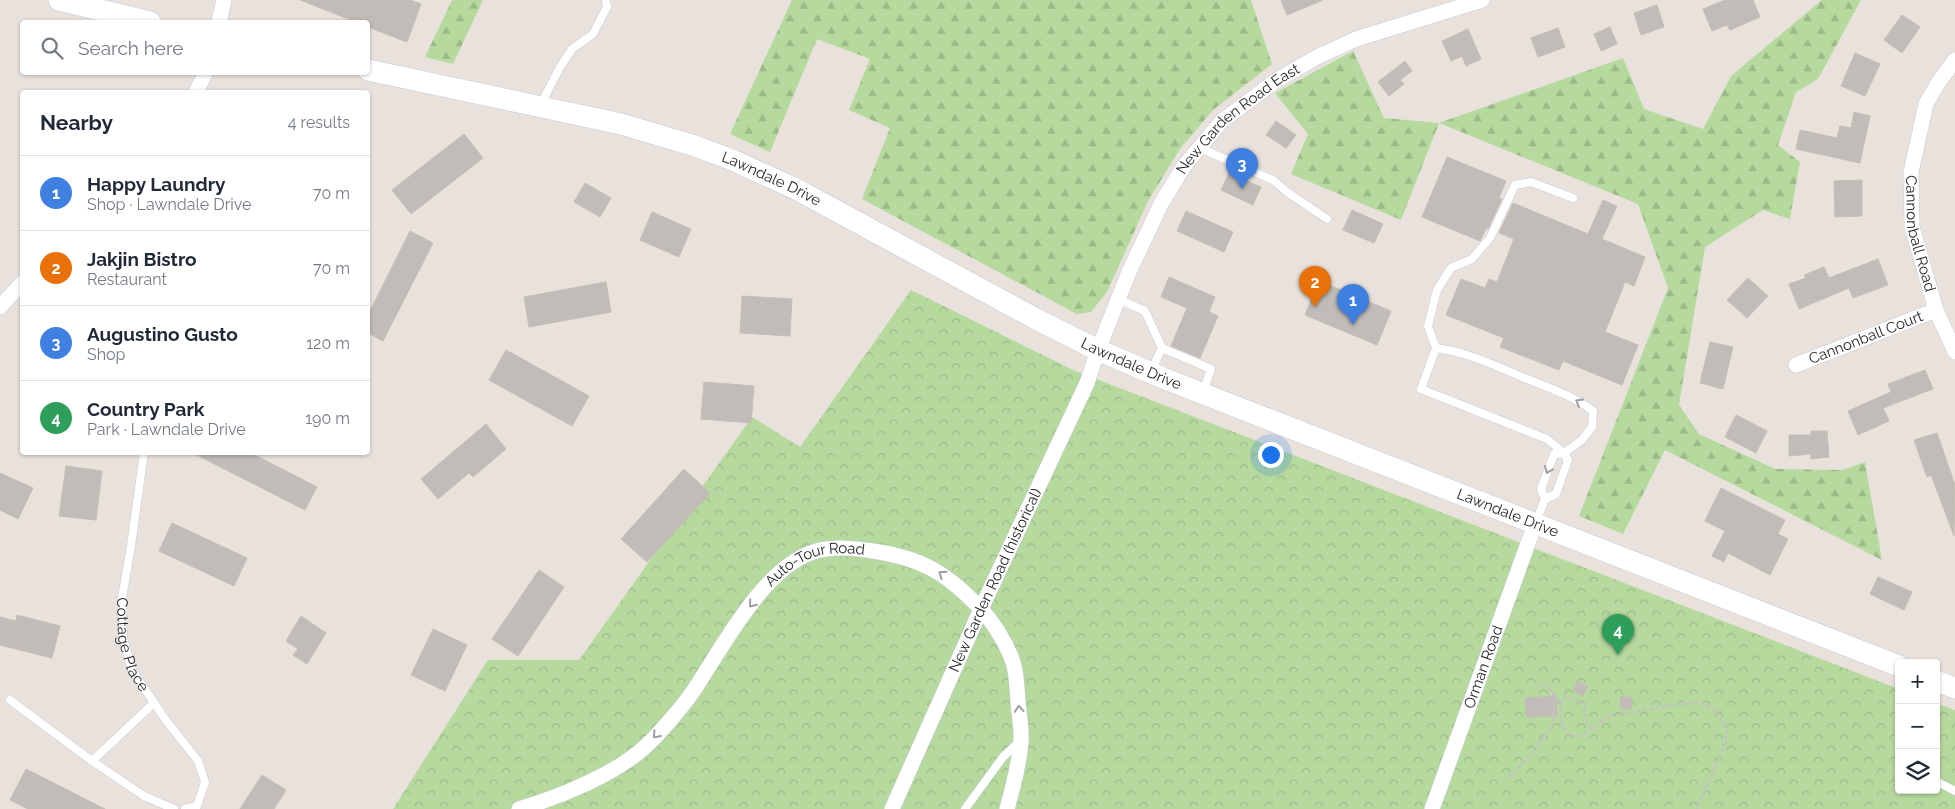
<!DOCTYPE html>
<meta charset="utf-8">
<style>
:root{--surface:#fff;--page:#f2f2f3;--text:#1f2937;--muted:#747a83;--line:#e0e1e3;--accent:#0b8043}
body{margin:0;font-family:Raleway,sans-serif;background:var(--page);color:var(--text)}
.controls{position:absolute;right:15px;bottom:15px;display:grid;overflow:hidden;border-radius:5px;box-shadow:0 1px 4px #0004}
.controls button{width:45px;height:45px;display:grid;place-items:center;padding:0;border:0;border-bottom:1px solid var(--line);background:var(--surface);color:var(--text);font:25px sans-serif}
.you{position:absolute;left:1270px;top:454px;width:18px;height:18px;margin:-12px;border:4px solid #fff;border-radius:50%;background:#1a73e8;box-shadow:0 0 0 8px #1a73e833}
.badge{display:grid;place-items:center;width:32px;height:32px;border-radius:50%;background:var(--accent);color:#fff;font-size:16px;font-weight:700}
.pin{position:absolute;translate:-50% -41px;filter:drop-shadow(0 1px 2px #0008)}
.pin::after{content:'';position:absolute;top:26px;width:18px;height:15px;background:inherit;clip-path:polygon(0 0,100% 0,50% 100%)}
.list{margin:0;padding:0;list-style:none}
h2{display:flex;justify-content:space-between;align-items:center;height:65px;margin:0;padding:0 20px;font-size:21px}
h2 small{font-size:16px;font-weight:400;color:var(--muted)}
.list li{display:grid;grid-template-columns:32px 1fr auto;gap:15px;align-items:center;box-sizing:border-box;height:75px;padding:0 20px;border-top:1px solid var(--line)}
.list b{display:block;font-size:19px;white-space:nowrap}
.list p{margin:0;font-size:16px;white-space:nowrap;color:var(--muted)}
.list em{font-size:16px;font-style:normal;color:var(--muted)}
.icon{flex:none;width:28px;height:28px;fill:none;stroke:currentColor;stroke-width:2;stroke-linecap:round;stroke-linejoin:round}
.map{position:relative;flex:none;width:1955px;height:809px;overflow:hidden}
.search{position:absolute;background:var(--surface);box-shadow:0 1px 4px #0004;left:20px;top:20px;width:350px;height:55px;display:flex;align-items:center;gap:12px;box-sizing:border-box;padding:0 18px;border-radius:5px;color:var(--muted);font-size:19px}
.panel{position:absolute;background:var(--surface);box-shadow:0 1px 4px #0004;left:20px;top:90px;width:350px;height:365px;border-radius:5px}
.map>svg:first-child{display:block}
.forest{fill:url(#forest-firs)}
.park{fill:url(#park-crowns)}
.building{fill:#c1bcb8;stroke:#c4beb6}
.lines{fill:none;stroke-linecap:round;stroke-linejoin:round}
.lane-casing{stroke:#c7cbd4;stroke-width:9}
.street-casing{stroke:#c7cbd4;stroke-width:16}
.secondary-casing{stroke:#c7cbd4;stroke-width:22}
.path{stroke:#c3c3c3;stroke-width:2.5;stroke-dasharray:4 2.5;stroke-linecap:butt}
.lane{stroke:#fff;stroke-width:8}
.street{stroke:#fff;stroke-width:15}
.secondary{stroke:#fff;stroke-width:21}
.oneway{stroke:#9e9e9e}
.labels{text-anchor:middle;stroke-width:4;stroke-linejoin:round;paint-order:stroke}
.street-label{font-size:15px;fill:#282828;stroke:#fff}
</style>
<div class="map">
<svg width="1955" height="809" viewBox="0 0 1955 809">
<defs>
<pattern id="forest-firs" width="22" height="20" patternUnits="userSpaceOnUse" patternTransform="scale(1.25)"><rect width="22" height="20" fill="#b6d99e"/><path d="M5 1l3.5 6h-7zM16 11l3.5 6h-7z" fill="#9cba88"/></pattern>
<pattern id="park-crowns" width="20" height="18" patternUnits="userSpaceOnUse" patternTransform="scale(1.25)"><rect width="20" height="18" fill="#b6d99e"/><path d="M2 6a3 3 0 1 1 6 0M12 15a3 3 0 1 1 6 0" fill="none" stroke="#9cba88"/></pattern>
</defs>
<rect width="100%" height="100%" fill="#e9e2dc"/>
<g class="forest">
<polygon points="452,0 483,0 453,64 425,57"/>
<polygon points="792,0 1251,0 1272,64 1213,110 1180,149 1148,201 1107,292 1091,312 1077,314 862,199 890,128 849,110 870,59 817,39 770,152 730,134"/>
<polygon points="1822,0 1861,0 1818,79 1796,92 1778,145 1800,162 1790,219 1763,210 1705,247 1679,405 1699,434 1775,469 1843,470 1865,462 1882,560 1665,450 1623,534 1579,516 1668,288 1638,204 1439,123 1401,220 1291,174 1308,134 1275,93 1353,51 1384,118 1439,123 1623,58 1644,109 1703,129 1731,76"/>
</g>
<polygon class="park" points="911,290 1073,370 1899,689 1899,790 1936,790 1936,703 1955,710 1955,809 393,809 488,660 579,660 752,417 800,447"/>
<g class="building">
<polygon points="300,0 410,0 421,4 407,42 368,27 368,22 356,22"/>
<polygon points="1281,0 1323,0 1287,15"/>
<polygon points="1725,0 1753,0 1760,17 1730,30 1727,25 1712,31 1703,9"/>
<polygon points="1657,5 1664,27 1641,35 1634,13"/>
<polygon points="1902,15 1920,27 1902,53 1884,40"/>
<polygon points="1610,27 1617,44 1601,51 1594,34"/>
<polygon points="1558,28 1565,47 1538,57 1531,38"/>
<polygon points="1468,29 1481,59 1466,66 1462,56 1451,61 1442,41"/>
<polygon points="1855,53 1880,64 1865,96 1841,86"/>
<polygon points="1405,61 1412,71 1400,80 1404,84 1389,96 1378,82"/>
<polygon points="1854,112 1870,116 1860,163 1796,149 1800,130 1837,138 1840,126 1851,128"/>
<polygon points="1276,121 1296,135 1286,148 1266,135"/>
<polygon points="464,134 483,158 411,214 392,190"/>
<polygon points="1447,157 1506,181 1499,198 1502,199 1488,229 1486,228 1480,241 1422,217"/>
<polygon points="1229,173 1261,187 1253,205 1221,190"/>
<polygon points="1862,180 1862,216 1835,217 1834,181"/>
<polygon points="585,183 611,198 600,217 574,202"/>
<polygon points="1603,200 1617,206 1602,239 1645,257 1634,286 1625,282 1605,332 1638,345 1622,385 1563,361 1559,370 1500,347 1504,338 1446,315 1461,279 1485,288 1489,279 1497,282 1514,239 1499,233 1513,203 1588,234"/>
<polygon points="1352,210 1383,224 1374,243 1343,230"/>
<polygon points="1186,211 1233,232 1224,252 1177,231"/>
<polygon points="652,212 691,229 679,257 640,240"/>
<polygon points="410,231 433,243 383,341 368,333 368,315"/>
<polygon points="1878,259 1888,285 1853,298 1849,288 1799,309 1789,284 1806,278 1804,275 1824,267 1829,278"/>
<polygon points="1169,277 1215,297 1209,312 1218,316 1200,358 1171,346 1187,308 1161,297"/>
<polygon points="1748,278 1768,296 1747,318 1727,300"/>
<polygon points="1319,281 1391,311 1377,345 1305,315"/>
<polygon points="606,282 611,312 529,327 524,297"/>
<polygon points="742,296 792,299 790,336 740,333"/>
<polygon points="1710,342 1733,347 1723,389 1700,383"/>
<polygon points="506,350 589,396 572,426 489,380"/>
<polygon points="1925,370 1933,389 1883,408 1889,421 1858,435 1848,411 1891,392 1888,384"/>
<polygon points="704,382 754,386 751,423 701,419"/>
<polygon points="1736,415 1767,431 1756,453 1725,437"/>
<polygon points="486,424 506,449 473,477 469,473 438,499 421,479"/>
<polygon points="1811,431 1827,431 1829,457 1811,459 1811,454 1789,456 1789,435 1811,435"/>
<polygon points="1937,433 1955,485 1954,536 1931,475 1927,477 1914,440"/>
<polygon points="191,452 249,452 317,487 305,510"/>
<polygon points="66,466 102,471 96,520 59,516"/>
<polygon points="684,469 710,493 647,562 621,539"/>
<polygon points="0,473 33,488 18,519 0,510"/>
<polygon points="1721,488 1785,520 1778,534 1788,539 1770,575 1728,553 1724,562 1712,556 1725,531 1705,521"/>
<polygon points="172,523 247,558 234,586 159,551"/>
<polygon points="539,570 564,587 518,656 492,639"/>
<polygon points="1878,577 1912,592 1904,610 1870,594"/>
<polygon points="17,615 60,626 52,658 0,645 0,617 16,621"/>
<polygon points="301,616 326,633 307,664 293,655 298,649 286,641"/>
<polygon points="433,629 467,645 445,691 411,675"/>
<polygon points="1578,681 1588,686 1583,696 1573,691"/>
<polygon points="1556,696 1557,716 1526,717 1525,698"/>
<polygon points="1621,697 1632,697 1631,709 1620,708"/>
<polygon points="26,769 105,809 28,809 10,800"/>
<polygon points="262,775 286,790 274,809 240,809"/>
</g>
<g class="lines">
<defs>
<g id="lane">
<polyline points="541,104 560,67 572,49 593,34 607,7 606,0"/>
<polyline points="1200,148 1273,180 1287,192 1327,219"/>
<polyline points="1118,299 1145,311 1162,348"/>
<path d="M1436,348C1468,352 1498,367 1527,379C1550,388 1573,396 1593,411L1592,427L1582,440L1564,453L1547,439L1421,389L1436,348L1428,326L1437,290L1451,268L1472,259L1490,238L1515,185L1531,182L1573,198"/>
<polyline points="1151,371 1162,348 1211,369 1203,392"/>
<path id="s1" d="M144,452L131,546L122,598L123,638L132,670L165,719L198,761L205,782L197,806L185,809"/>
<polyline points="1536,522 1545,499 1541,489 1554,454 1564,453 1568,460 1556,494 1545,499"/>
<polyline points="10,700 92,761 144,796 174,809"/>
<polyline points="92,761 154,703"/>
<polyline points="1936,781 1955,791"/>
<polyline points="965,809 1003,757 1020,741"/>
</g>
<g id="street">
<polyline points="219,22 224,0"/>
<path id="s2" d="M1955,60L1938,83L1926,104L1911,172L1912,227L1936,310L1955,352"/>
<polyline points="196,92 206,72"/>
<polyline points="0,307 22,283"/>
<path id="s3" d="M1796,365L1936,310"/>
<path id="s4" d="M519,809C559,797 617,774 647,745C660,733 682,707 692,693C721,650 762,569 813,552C833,546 853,548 873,551C920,558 944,571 977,605C992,620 1006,642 1013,662C1017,674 1017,689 1018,702C1019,715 1022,729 1021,742C1019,765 1013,787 1007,809"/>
<path id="s5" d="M892,809L981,609L1087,383L1098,350L1129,272L1161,204L1184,166L1222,121L1277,80L1317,57L1356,39L1482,0"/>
<path id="s6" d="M1432,809L1535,524"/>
</g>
<g id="secondary">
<polyline points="59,0 150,22"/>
<path id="s7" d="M368,70L621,124L692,145L730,159L796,189L1036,319L1098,350L1163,378L1899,666"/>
<polyline points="1936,681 1955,688"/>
</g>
</defs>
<use href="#lane" class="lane-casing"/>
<use href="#street" class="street-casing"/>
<use href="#secondary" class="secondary-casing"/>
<g class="path">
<polyline points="1544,683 1561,702"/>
<path d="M1593,728C1584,722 1585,714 1584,704C1577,699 1572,698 1564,698L1561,702C1560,715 1560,724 1569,735L1582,736L1608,716L1685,703H1700L1715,710L1727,729L1725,744L1697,809"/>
<polyline points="1509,777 1531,755 1553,724 1554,694"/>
</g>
<use href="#lane" class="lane"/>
<use href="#street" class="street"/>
<use href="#secondary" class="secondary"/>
</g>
<defs><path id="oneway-chevron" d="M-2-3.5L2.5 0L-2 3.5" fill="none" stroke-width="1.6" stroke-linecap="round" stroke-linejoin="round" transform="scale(1.25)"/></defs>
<g class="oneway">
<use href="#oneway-chevron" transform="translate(1579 402) rotate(-150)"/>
<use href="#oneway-chevron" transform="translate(1548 470) rotate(112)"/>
<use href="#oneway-chevron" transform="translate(942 574) rotate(-146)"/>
<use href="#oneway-chevron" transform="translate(752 604) rotate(129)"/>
<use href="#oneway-chevron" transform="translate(1019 709) rotate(-94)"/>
<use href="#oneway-chevron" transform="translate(656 735) rotate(131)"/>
</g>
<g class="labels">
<g class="street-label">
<text dy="5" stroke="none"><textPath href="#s5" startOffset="779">New Garden Road East</textPath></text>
<text dy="5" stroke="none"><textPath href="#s7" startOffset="419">Lawndale Drive</textPath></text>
<text dy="5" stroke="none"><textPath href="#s2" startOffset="185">Cannonball Road</textPath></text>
<text dy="5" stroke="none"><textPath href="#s3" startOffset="75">Cannonball Court</textPath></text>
<text dy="5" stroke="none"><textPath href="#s7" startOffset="824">Lawndale Drive</textPath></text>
<text dy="5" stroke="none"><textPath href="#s7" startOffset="1229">Lawndale Drive</textPath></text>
<text dy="5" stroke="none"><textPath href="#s4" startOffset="400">Auto-Tour Road</textPath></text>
<text dy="5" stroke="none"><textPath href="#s5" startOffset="251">New Garden Road (historical)</textPath></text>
<text dy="5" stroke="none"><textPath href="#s1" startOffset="196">Cottage Place</textPath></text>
<text dy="5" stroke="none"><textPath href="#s6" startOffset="151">Orman Road</textPath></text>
</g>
</g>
</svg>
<div class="controls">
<button>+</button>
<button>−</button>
<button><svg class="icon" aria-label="layers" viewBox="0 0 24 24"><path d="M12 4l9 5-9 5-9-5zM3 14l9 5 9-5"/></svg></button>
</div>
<div class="you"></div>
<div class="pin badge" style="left:1353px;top:325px;background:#3f7fe0">1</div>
<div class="pin badge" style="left:1315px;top:307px;background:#e8710a">2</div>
<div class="pin badge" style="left:1242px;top:189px;background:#3f7fe0">3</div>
<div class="pin badge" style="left:1618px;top:655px;background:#2e9e5b">4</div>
<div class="search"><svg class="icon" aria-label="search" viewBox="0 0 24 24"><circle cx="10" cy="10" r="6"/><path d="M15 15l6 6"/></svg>Search here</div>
<section class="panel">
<h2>Nearby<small>4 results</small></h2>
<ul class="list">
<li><span class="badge" style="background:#3f7fe0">1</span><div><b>Happy Laundry</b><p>Shop · Lawndale Drive</p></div><em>70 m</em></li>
<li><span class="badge" style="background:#e8710a">2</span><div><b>Jakjin Bistro</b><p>Restaurant</p></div><em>70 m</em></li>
<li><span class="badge" style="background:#3f7fe0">3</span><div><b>Augustino Gusto</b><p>Shop</p></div><em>120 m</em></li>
<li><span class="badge" style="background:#2e9e5b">4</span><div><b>Country Park</b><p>Park · Lawndale Drive</p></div><em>190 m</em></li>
</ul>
</section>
</div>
